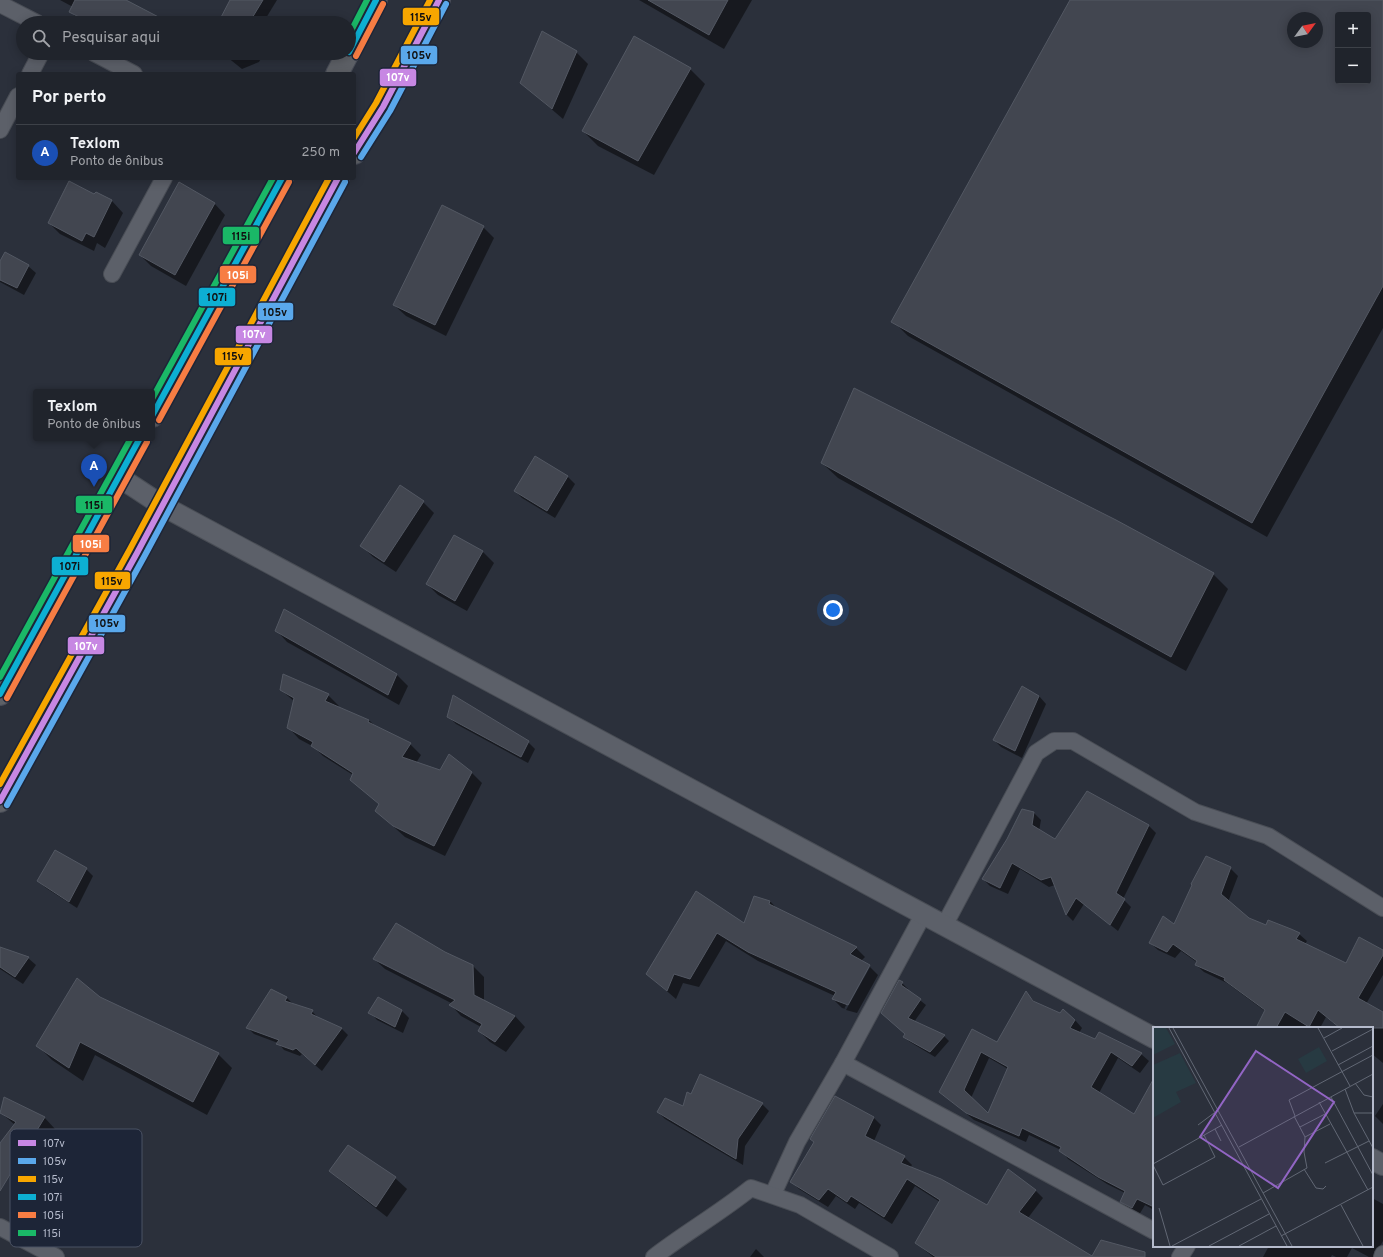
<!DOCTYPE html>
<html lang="pt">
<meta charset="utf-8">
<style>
:root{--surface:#20242c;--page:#282c34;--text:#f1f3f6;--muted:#a2a4a9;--line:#3d4148;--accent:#858a99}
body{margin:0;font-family:Overpass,sans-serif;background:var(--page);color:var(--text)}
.controls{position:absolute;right:12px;top:12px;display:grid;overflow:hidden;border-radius:4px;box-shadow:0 2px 10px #0003}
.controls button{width:36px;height:36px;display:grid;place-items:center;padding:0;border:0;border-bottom:1px solid var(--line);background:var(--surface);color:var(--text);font:20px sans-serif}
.compass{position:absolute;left:1287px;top:12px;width:36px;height:36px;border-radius:50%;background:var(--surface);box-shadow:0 2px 10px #0003;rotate:57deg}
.you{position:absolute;left:833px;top:610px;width:14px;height:14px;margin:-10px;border:3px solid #fff;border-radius:50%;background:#1a73e8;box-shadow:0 0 0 6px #1a73e833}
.badge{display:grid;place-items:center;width:26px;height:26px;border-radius:50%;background:var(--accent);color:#fff;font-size:13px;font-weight:700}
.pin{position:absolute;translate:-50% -33px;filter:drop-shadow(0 1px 2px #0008)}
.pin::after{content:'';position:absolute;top:21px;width:14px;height:12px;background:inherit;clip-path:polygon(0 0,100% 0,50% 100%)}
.popup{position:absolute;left:33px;top:389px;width:122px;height:52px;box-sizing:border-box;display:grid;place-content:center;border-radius:4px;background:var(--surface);filter:drop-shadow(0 1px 3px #0005);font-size:13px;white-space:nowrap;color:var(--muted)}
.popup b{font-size:15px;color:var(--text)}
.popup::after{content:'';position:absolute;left:50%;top:100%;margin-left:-8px;border:8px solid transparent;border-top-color:var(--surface)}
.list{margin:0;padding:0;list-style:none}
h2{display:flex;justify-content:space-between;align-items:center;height:52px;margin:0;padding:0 16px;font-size:17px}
h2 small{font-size:13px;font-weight:400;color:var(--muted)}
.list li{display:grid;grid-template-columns:26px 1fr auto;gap:12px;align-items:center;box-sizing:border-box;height:56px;padding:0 16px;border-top:1px solid var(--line)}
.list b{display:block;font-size:15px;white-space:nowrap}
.list p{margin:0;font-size:13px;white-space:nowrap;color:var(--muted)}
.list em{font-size:13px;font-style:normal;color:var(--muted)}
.icon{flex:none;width:22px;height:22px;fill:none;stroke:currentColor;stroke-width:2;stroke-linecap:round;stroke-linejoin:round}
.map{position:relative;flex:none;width:1383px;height:1257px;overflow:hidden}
.search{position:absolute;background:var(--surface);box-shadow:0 2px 10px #0003;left:16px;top:16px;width:340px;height:44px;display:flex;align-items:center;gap:10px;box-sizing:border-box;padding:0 14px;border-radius:22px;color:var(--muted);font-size:15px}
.panel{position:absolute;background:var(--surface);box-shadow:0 2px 10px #0003;left:16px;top:72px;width:340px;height:108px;border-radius:4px}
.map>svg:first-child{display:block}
.shadow{fill:#0007;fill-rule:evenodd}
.building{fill:#424650;stroke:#535863;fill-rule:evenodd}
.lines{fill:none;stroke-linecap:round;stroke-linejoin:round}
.minor-casing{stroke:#494d55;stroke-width:18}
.tertiary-casing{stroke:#494d55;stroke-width:22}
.trunk-casing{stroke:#484c57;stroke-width:24}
.minor{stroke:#5c6069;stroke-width:16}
.tertiary{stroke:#5c6069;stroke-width:20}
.trunk{stroke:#5d6066;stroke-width:22}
.bus-1-casing{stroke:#1d2537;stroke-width:9}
.bus-2-casing{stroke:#1d2537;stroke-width:9}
.bus-3-casing{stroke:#1d2537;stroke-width:9}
.bus-4-casing{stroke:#1d2537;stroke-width:9}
.bus-5-casing{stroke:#1d2537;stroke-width:9}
.bus-6-casing{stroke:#1d2537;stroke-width:9}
.bus-1{stroke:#c787e3;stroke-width:6}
.bus-2{stroke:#5aa8eb;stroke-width:6}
.bus-3{stroke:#f7a600;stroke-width:6}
.bus-4{stroke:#0dafd3;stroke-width:6}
.bus-5{stroke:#f77d43;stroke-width:6}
.bus-6{stroke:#1ab867;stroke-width:6}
.inset-road{fill:none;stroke:#626875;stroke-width:1}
.view{fill:#9265c4;fill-opacity:0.15;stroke:#9265c4;stroke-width:2}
.inset-edge{fill:none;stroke:#b5bbcc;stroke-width:2}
.key{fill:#1d2537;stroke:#4b5264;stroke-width:1}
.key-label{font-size:11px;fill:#b5bbcc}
.line-badge{stroke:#1d2537;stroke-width:1.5}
.badge-label{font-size:11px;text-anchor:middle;font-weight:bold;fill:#fff}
.pale-badge-label{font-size:11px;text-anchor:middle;font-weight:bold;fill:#111}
</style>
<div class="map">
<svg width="1383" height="1257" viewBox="0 0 1383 1257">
<rect width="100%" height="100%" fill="#2b303b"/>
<g class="shadow">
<polygon points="60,0 124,0 147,23 82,23 70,11 73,7"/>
<polygon points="231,0 277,0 263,23 219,23"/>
<polygon points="639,0 752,0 724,49"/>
<path d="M1071,0H1383V328L1267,537L908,336L893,321ZM1338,15H1368V81H1338ZM1293,18H1317V42H1293Z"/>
<polygon points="576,52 588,64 563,119 521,83"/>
<polygon points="222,53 264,53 259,62 242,69"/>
<polygon points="690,69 705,84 654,175 598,146 583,131"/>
<polygon points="96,193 112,201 123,213 105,248 97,243 94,251 60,234 49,223 95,196"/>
<polygon points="214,203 225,215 186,286 151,266 140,255"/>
<polygon points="483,227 494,238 446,336 406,316 394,305"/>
<polygon points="0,263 28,266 36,273 24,295 0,282"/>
<polygon points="535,457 568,477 575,484 555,518 522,498 515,491"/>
<polygon points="822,463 1213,574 1228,589 1186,671 838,478"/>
<polygon points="423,502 434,513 396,572 373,557 362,546"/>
<polygon points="454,536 483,552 494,563 467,611 438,595 427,584"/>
<polygon points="284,610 397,675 408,686 399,705 287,642 276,630"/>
<polygon points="281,690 328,695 339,706 338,708 369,720 376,727 410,744 421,755 416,763 441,772 471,772 482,783 445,856 405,837 376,811 380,805 351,779 353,775 323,756 314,747 299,739 289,728 295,702"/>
<polygon points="1039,696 1046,704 1022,758 1001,747 994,740"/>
<polygon points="448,716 528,742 535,749 528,763 456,724"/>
<polygon points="1034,813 1041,820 1039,831 1055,840 1148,825 1156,833 1123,899 1131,907 1118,931 1084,904 1073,921 1066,914 1055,885 1049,887 1020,869 1008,894 990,886 983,879"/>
<polygon points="1230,868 1238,876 1228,902 1249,919 1267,927 1299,934 1307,941 1305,944 1347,964 1383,951 1383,975 1366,1004 1383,1013 1383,1063 1372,1054 1372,1028 1340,1028 1326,1017 1320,1028 1258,1028 1265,1011 1227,983 1204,972 1196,965 1198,963 1181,951 1175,958 1158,950 1150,943 1174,925"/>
<polygon points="86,869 93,876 77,908 46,888 38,881"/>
<polygon points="697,892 745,925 754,897 770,901 779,911 856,948 865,957 861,961 869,966 878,975 857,1013 846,1010 870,967 867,967 844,1009 846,1009 842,1008 833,999 835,996 758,961 726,941 699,987 683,983 676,999 647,974"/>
<polygon points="0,948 28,958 36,965 23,984 0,969"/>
<polygon points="374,959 473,966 484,977 484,1002 515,1016 525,1027 506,1052 490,1042 479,1031 481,1027 461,1016 451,1005 453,1004 385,969"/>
<polygon points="902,983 908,989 907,990 926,1005 914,1022 944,1036 949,1041 935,1057 910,1042 904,1037 906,1034 882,1013"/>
<path d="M1026,993L1036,1003L1075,1020L1082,1028L1079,1033L1095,1041L1099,1033L1141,1054L1149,1061L1140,1073L1118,1058L1099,1093L1134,1116L1154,1085V1210L1145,1205L1139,1215L1128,1209L1121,1201L1125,1193L1107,1184L1068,1159L1061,1150L1029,1135L1026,1142L974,1120L940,1092L973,1030L997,1044ZM989,1058L1008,1069L989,1115L971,1098Z"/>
<polygon points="100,998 218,1054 232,1068 207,1115 95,1055 83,1081 52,1060 38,1046"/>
<polygon points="287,998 293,1004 312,1011 318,1018 342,1029 348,1035 322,1071 302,1054 300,1056 284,1050 278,1043 254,1034 248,1028"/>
<polygon points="379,998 402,1011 409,1018 403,1033 377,1020 370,1012"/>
<polygon points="692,1095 762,1104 769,1111 745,1146 743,1165 665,1119 658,1112 683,1107"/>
<polygon points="4,1099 44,1117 55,1129 21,1186 0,1171 0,1144 15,1125 0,1112"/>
<polygon points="1383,1104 1383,1124 1375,1116"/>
<polygon points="873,1117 881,1125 874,1141 904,1157 912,1165 910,1168 988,1206 1035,1190 1043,1198 1028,1218 1067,1257 933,1257 916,1243 940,1202 915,1186 892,1224 859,1203 855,1209 836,1196 828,1207 799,1189 791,1181 815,1143 811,1139"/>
<polygon points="330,1171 395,1178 407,1189 387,1217 342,1182"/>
<polygon points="1372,1198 1383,1204 1383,1241 1374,1257 1369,1257 1352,1248 1347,1257 1336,1257 1332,1255 1331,1257 1263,1257 1269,1246 1372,1246"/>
<polygon points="756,1249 764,1257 750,1257"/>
</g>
<g class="building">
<polygon points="75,0 126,0 170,23 91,23 69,12"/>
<polygon points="230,0 263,0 249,23 218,23"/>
<polygon points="648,0 728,0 709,35"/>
<path d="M1070,0H1383V286L1252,523L891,322ZM1338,15H1368V81H1338ZM1293,18H1317V42H1293Z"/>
<polygon points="542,31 577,51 552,109 520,83"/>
<polygon points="634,36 691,68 638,161 582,131"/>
<polygon points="69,181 94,194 96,192 112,200 94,237 86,233 82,241 48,223"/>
<polygon points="179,182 215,203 175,275 139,255"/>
<polygon points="442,205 484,226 435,325 393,305"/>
<polygon points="5,252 29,265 17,288 0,280 0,261"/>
<polygon points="854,388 1116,520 1214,573 1171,657 821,463"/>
<polygon points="535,456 568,476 547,511 514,491"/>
<polygon points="400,485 424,501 384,562 360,546"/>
<polygon points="454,535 483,551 455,601 426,584"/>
<polygon points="284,609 397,674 388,695 275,631"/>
<polygon points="283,674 329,694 325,701 369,720 368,722 411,743 402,757 440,770 449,754 472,772 434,846 393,826 375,811 379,804 350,780 353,773 311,746 313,742 287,728 294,698 280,690"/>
<polygon points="1022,686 1039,696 1015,751 993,740"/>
<polygon points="453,695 529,741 521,757 447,717"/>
<polygon points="1087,791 1149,825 1116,893 1125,899 1110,925 1076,898 1066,915 1051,877 1041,880 1012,863 1000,888 982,879 1007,839 1022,809 1034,812 1032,825 1055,839"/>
<polygon points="55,850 87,868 69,902 37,881"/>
<polygon points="1206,856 1231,867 1221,894 1249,918 1266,925 1268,920 1291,929 1300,933 1296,939 1346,963 1359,937 1383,950 1383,955 1358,998 1383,1012 1383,1028 1340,1028 1318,1010 1309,1027 1285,1012 1276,1028 1256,1028 1265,1010 1224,980 1225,978 1195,965 1197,961 1173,944 1167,952 1149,943 1163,916 1174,924 1192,885 1191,884"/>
<polygon points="696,891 744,923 754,896 770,901 769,904 857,947 850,954 870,965 848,1005 832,999 836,992 748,952 717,933 690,979 674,974 667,991 646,974"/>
<polygon points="396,923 445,952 473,965 474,995 515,1016 495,1042 478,1031 482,1024 449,1005 455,1000 373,959"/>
<polygon points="0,947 29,957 15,977 0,967"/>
<polygon points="77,978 100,997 219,1053 193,1102 80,1042 69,1068 36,1046"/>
<polygon points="899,980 903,982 901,985 921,999 908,1018 945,1035 930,1052 903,1037 905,1034 881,1013"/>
<polygon points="271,989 287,997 285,1001 313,1010 311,1014 342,1028 315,1065 296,1048 293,1050 276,1044 279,1040 246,1028"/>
<path d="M1026,991L1033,1001L1060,1013L1063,1009L1075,1020L1070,1028L1095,1039L1099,1032L1142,1053L1132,1066L1111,1052L1091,1087L1134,1114L1154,1078V1207L1137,1199L1132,1208L1120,1202L1125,1191L1098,1177L1059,1151L1061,1147L1022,1128L1019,1136L966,1113L939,1092L972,1029L997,1042ZM981,1052L1008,1067L988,1113L964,1090Z"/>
<polygon points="378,997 402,1010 395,1027 368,1013"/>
<polygon points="700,1074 763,1103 738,1139 736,1159 657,1112 665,1098 683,1106 687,1092 691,1094"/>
<polygon points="835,1096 874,1117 865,1136 905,1156 901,1163 941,1179 987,1205 1008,1169 1036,1190 1019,1212 1092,1256 1101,1240 1145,1252 1145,1257 936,1257 915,1243 940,1200 907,1179 884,1217 851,1196 847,1202 828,1189 819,1200 790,1182 814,1142 810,1139"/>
<polygon points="4,1097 45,1117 0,1191 0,1143 16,1122 0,1113"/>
<polygon points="348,1145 396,1177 376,1207 329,1171"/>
</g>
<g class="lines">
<defs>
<g id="minor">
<polyline points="0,4 37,23"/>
<polyline points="94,53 134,74"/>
<polyline points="30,74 41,53"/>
<polyline points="0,130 18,96"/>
<polyline points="112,274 164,178"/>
<polyline points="944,926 1036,753 1054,741 1073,741 1195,812 1268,836 1383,908"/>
<polyline points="843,1063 1154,1231"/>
<polyline points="773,1194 797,1142 843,1063 923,915"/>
<polyline points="0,1227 56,1257"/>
<path d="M654,1257C685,1233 720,1213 751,1188L800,1205L890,1257"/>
<polyline points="1180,1257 1187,1246"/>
<polyline points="1382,1257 1383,1254"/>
</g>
<g id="tertiary">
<polyline points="119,477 163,506 1154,1038"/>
<polyline points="1372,1159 1383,1165"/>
</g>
<g id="trunk">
<polyline points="349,52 376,0"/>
<polyline points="337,74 348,53"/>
<polyline points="354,153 383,107 439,0"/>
<polyline points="152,416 282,178"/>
<polyline points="0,694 140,438"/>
<polyline points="0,801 137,553 338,178"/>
</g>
</defs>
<use href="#minor" class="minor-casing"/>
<use href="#tertiary" class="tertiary-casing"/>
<use href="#trunk" class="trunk-casing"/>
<use href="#minor" class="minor"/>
<use href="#tertiary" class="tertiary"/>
<use href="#trunk" class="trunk"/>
<defs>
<g id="bus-1">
<polyline points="354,153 383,107 439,0"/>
<polyline points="0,801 137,553 338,178"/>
</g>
<g id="bus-2">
<polyline points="361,157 390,111 446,4"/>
<polyline points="7,805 144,557 345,182"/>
</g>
<g id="bus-3">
<polyline points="354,138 376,103 430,0"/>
<polyline points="0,784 130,549 329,178"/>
</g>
<g id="bus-4">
<polyline points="349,52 376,0"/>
<polyline points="152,416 282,178"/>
<polyline points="0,694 140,438"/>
</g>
<g id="bus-5">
<polyline points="356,56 383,4"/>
<polyline points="159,420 289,182"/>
<polyline points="7,698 147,442"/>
</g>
<g id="bus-6">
<polyline points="349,35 367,0"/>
<polyline points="152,399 273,178"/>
<polyline points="0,677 131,438"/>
</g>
</defs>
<use href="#bus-1" class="bus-1-casing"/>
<use href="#bus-2" class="bus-2-casing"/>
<use href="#bus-3" class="bus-3-casing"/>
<use href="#bus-4" class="bus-4-casing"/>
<use href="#bus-5" class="bus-5-casing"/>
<use href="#bus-6" class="bus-6-casing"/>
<use href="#bus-1" class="bus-1"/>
<use href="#bus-2" class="bus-2"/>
<use href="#bus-3" class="bus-3"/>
<use href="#bus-4" class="bus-4"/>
<use href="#bus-5" class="bus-5"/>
<use href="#bus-6" class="bus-6"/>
</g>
<g transform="translate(1153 1027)">
<rect width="220" height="220" fill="#2b303b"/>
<path d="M0,1H13L22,17L0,28ZM166,20L174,34L153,46L145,32ZM27,26L43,56L23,65L28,75L0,91V38Z" fill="#273a42"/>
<path class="inset-road" d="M16,1L134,219M20,1L139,219M165,1L197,59M171,11L189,1M179,24L220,2M185,38L220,19M202,56L211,68L220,70M192,62L201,86L220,121M178,70L220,148M166,75L215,163M201,86H220M142,89L136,73L220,28M45,98L61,86M147,100L172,87M62,102L68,114M152,110L177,97M86,120L220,47M172,136L216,114M0,137L69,98M0,138L10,158L62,130L51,108M151,142L163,161L170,162L173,159M110,166L154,141L151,125L152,110L141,89M188,178L210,219M6,181L17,219M128,209L220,160M19,219L108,172M56,219L116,187M86,219L123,199"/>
<path class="view" d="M103,24L181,75L125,161L47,110Z"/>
<rect width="220" height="220" class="inset-edge"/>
</g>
<rect x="10" y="1129" width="132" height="118" rx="6" class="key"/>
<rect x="18" y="1140" width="18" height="6" fill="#c787e3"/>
<rect x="18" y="1158" width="18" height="6" fill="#5aa8eb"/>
<rect x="18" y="1176" width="18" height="6" fill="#f7a600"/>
<rect x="18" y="1194" width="18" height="6" fill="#0dafd3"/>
<rect x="18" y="1212" width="18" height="6" fill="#f77d43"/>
<rect x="18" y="1230" width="18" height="6" fill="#1ab867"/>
<g class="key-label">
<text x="43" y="1147">107v</text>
<text x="43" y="1165">105v</text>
<text x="43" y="1183">115v</text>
<text x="43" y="1201">107i</text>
<text x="43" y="1219">105i</text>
<text x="43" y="1237">115i</text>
</g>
<g class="line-badge">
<rect x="402" y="7" width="38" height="19" rx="4" fill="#f7a600"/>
<rect x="400" y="45" width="38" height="20" rx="4" fill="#5aa8eb"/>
<rect x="379" y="68" width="38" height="19" rx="4" fill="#c787e3"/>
<rect x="222" y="226" width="38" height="19" rx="4" fill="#1ab867"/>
<rect x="219" y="265" width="38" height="19" rx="4" fill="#f77d43"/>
<rect x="198" y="287" width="38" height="20" rx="4" fill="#0dafd3"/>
<rect x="257" y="302" width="37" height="19" rx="4" fill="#5aa8eb"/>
<rect x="235" y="325" width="38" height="19" rx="4" fill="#c787e3"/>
<rect x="214" y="347" width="38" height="19" rx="4" fill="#f7a600"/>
<rect x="75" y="495" width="38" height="19" rx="4" fill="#1ab867"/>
<rect x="72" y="534" width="38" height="19" rx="4" fill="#f77d43"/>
<rect x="51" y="556" width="38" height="20" rx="4" fill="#0dafd3"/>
<rect x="94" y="571" width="37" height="19" rx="4" fill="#f7a600"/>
<rect x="88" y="614" width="38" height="19" rx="4" fill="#5aa8eb"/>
<rect x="67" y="636" width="38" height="19" rx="4" fill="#c787e3"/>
</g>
<g class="badge-label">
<text x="398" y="81">107v</text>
<text x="238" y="279">105i</text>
<text x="254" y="338">107v</text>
<text x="91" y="548">105i</text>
<text x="86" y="650">107v</text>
</g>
<g class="pale-badge-label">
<text x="421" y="21">115v</text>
<text x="419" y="59">105v</text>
<text x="241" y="240">115i</text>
<text x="217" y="301">107i</text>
<text x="275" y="316">105v</text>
<text x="233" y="360">115v</text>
<text x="94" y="509">115i</text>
<text x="70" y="570">107i</text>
<text x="112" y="585">115v</text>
<text x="107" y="627">105v</text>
</g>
</svg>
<div class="controls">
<button>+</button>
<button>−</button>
</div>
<svg class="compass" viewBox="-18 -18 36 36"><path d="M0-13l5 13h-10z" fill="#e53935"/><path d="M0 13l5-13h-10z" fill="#a2a4a9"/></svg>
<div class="you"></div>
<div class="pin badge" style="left:94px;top:487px;background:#1a4fb4">A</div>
<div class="popup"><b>Texlom</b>Ponto de ônibus</div>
<div class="search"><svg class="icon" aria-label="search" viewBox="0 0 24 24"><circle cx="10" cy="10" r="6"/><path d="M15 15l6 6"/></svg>Pesquisar aqui</div>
<section class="panel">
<h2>Por perto<small></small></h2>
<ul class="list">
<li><span class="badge" style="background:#1a4fb4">A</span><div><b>Texlom</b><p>Ponto de ônibus</p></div><em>250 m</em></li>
</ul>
</section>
</div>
